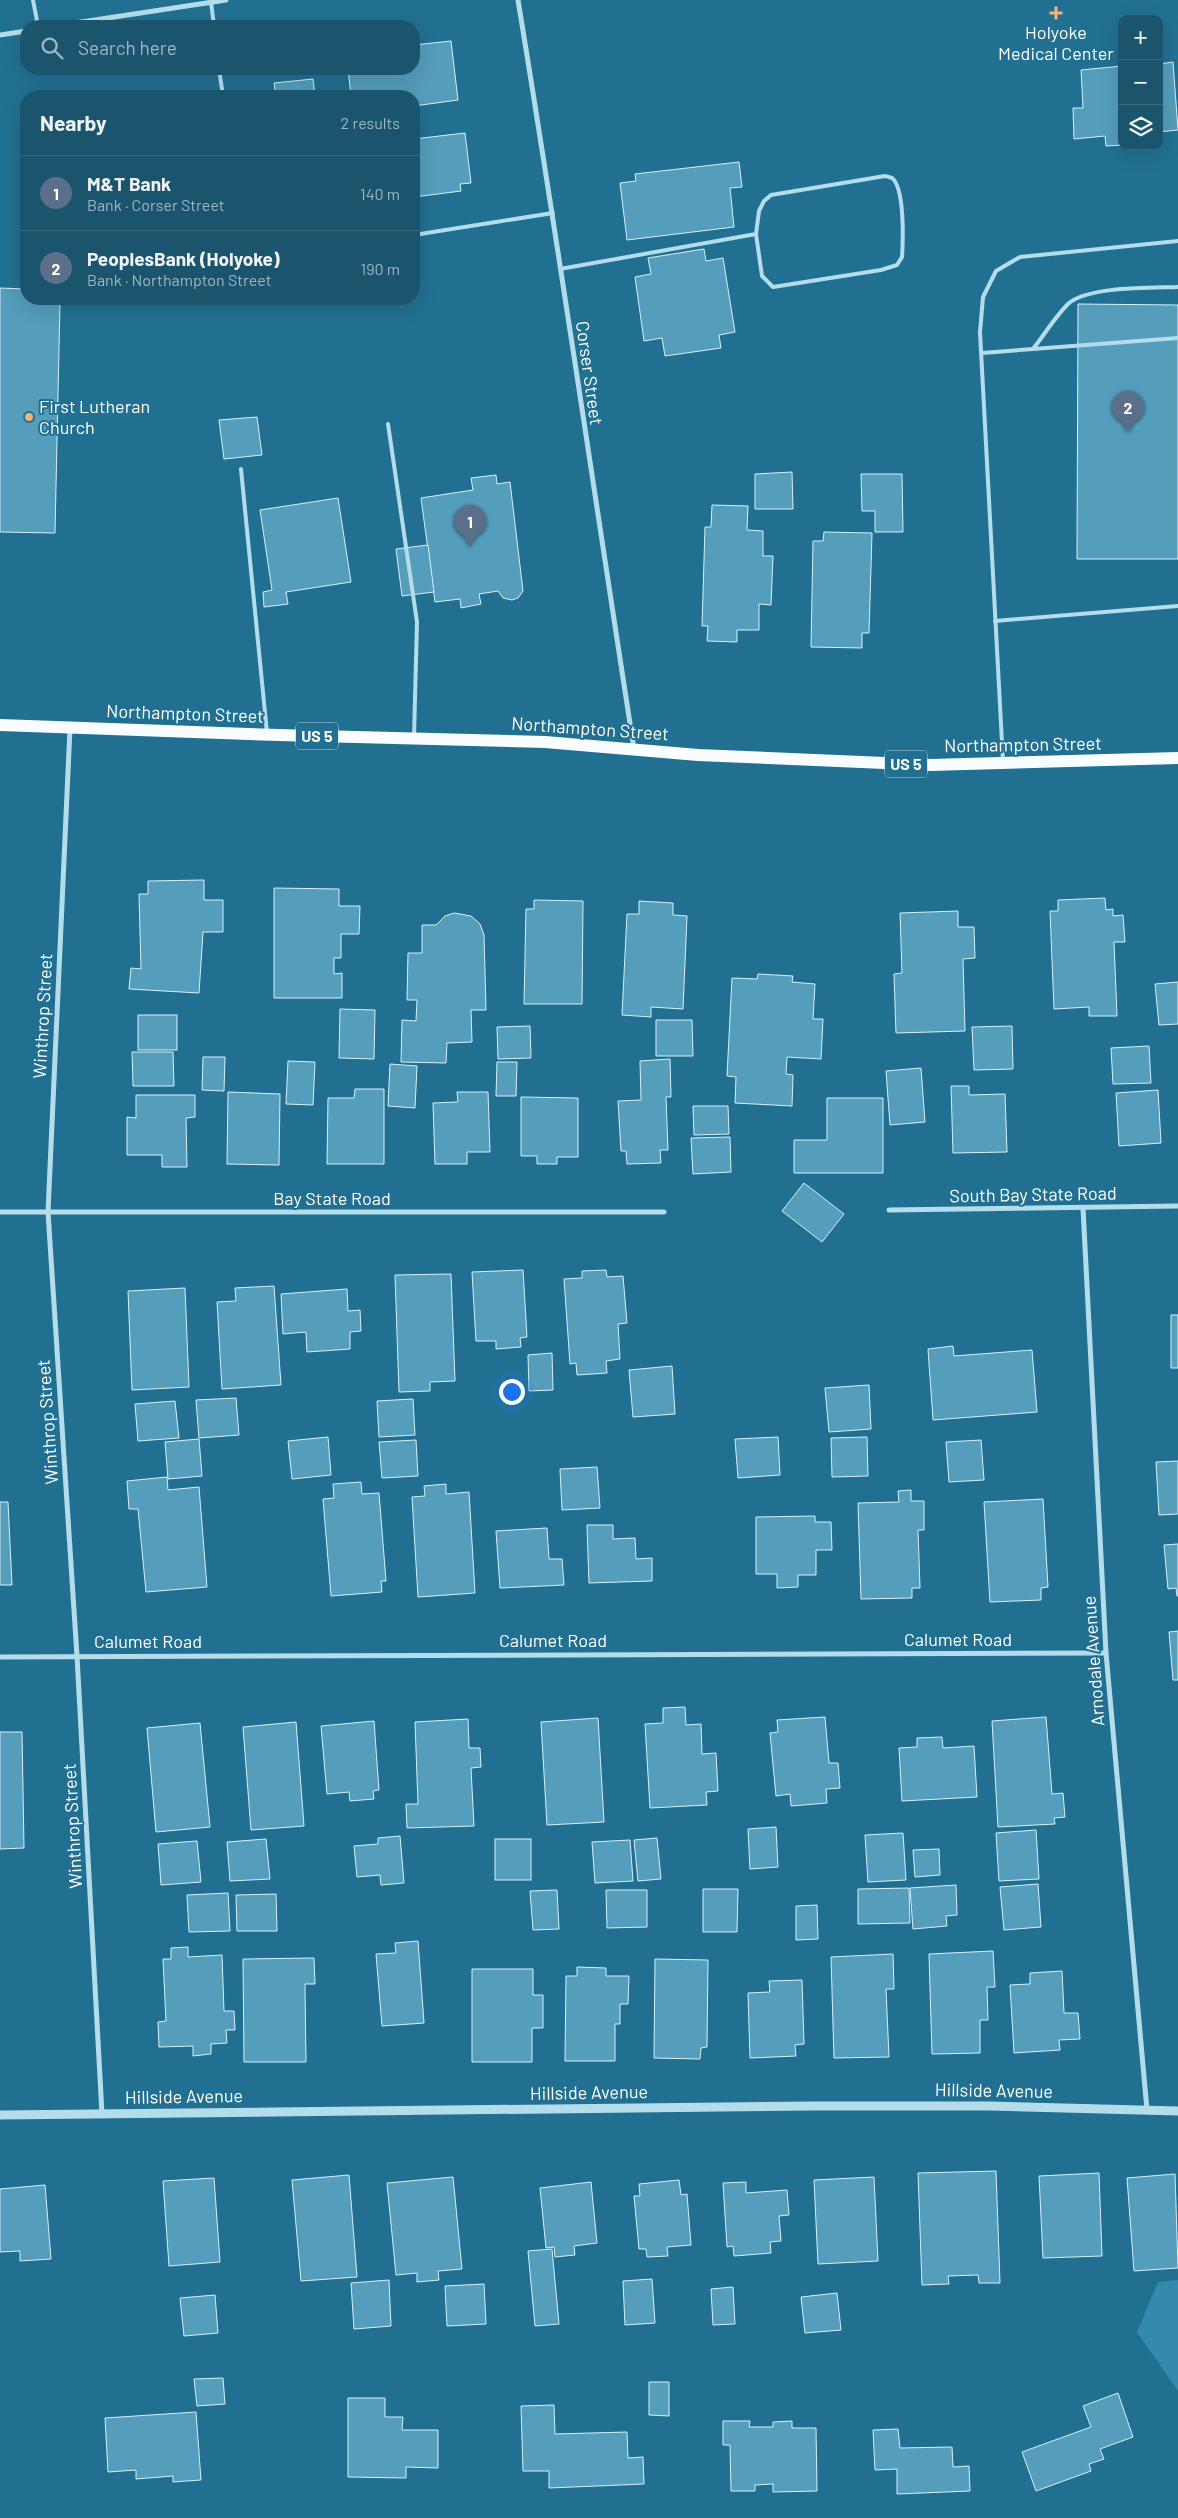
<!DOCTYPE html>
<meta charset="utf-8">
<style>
:root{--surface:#1a546d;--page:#275e75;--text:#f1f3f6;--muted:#9fb7c2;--line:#386a80;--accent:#8bbbb9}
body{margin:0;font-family:Barlow,sans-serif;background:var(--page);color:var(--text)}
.controls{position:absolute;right:15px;top:15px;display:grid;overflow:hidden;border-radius:10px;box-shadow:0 5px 20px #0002}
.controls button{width:45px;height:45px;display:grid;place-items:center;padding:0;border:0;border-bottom:1px solid var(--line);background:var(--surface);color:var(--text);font:25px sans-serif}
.you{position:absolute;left:511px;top:1391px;width:18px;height:18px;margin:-12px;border:4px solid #fff;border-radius:50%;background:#1a73e8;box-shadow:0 0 0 8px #1a73e833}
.badge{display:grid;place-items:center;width:32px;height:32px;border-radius:50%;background:var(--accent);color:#fff;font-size:16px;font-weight:700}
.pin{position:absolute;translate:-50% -41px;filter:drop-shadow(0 1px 2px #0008)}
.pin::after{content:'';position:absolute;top:26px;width:18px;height:15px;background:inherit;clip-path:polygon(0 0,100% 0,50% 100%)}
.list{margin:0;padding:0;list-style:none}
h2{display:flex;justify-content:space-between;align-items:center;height:65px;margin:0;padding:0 20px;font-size:21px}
h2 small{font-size:16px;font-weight:400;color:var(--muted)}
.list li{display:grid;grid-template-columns:32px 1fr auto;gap:15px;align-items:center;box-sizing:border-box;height:75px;padding:0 20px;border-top:1px solid var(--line)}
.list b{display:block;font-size:19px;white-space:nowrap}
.list p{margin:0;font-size:16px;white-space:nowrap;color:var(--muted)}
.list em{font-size:16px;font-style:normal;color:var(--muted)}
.icon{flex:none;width:28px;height:28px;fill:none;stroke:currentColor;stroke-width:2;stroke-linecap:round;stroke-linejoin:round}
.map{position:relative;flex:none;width:1178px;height:2518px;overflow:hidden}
.search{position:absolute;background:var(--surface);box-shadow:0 5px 20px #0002;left:20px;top:20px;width:400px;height:55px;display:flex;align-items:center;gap:12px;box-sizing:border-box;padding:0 18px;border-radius:20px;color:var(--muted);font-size:19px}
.panel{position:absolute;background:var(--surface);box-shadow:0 5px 20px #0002;left:20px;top:90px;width:400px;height:215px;border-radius:20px}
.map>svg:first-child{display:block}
.green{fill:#338aac}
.building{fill:#549dbb;stroke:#d9f0f9}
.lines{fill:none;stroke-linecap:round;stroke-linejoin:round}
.service{stroke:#b4ddec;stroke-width:4}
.minor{stroke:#b4ddec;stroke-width:5}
.tertiary{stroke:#b4ddec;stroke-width:9}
.primary{stroke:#fafdff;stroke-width:12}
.poi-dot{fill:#f8b076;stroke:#227091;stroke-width:2}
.labels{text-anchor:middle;stroke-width:4;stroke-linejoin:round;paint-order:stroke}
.shield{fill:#227091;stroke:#bdd4de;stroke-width:1}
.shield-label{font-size:16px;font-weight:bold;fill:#fff}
.poi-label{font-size:18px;fill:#fff;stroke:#227091}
.street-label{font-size:18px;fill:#fff;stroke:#227091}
</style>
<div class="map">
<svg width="1178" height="2518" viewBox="0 0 1178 2518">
<rect width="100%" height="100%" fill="#227091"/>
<polygon class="green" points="1178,2280 1178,2391 1137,2332 1158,2282"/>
<g class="building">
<polygon points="451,41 458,100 414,106 414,96 351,96 348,69 414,69 414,45"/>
<polygon points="1173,62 1178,130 1159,132 1159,64"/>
<polygon points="1122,66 1122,145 1106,146 1105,136 1074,139 1073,108 1083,108 1081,70"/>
<polygon points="313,79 315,96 276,96 274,83"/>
<polygon points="465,133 471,183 460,184 461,191 414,197 414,139"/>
<polygon points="739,162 742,187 730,188 734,227 627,240 620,183 636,181 635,174"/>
<polygon points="704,249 706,261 723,258 735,332 719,335 721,348 665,356 662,338 644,341 635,277 651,274 648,258"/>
<polygon points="0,288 26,289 26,299 44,299 44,302 60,302 55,533 0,532"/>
<polygon points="1078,304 1178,305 1178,559 1077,559"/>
<polygon points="257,417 262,455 224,459 219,420"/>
<polygon points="792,472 793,509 755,509 755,474"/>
<polygon points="861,474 902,474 903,532 875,532 875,511 862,511"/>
<polygon points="496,475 497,484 510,482 523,591 518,598 512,600 503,598 498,591 479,594 481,604 461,608 460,599 435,602 421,498 473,490 471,478"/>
<polygon points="338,498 351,582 286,592 288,604 264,607 263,592 272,590 260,510"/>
<polygon points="712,505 748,506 747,530 763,531 763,556 773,556 771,605 759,604 759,630 737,630 737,642 707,641 708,626 702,626 705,527 711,527"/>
<polygon points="824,532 872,533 869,633 862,633 862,648 811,647 813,541 823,541"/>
<polygon points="428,545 434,592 402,596 396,549"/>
<polygon points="204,880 204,900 223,900 223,932 203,932 199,993 129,989 131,968 141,969 139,894 148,894 148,881"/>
<polygon points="274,888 339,889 339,906 360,906 359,934 341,934 341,958 334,958 334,974 342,973 342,998 274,998"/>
<polygon points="1105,898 1106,910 1113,909 1113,916 1123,915 1125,942 1114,942 1117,1016 1089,1016 1089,1007 1054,1009 1050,911 1058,911 1058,900"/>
<polygon points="534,900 583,901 582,1004 524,1004 526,909 534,909"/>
<polygon points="639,901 673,903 673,915 687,916 683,1009 651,1007 651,1017 622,1015 627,914 639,914"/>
<polygon points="958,911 958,927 974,927 975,958 963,959 965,1031 896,1033 894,974 902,973 900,913"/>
<polygon points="454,913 471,916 480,924 484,935 486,1010 471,1010 472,1042 447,1043 446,1063 401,1062 402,1020 416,1021 417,1000 407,1000 408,953 422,953 422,925 436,925 445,916"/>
<polygon points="758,974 793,976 792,982 815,984 813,1019 823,1019 821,1059 787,1057 786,1074 793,1075 792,1106 735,1103 736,1077 727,1076 732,978 757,979"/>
<polygon points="1178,982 1178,1024 1159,1025 1155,984"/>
<polygon points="340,1009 375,1010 374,1059 339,1058"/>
<rect x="138" y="1015" width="39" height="35"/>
<polygon points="656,1020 692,1020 693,1056 656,1056"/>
<polygon points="530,1026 531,1058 498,1059 497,1027"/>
<polygon points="1012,1026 1013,1069 974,1070 972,1027"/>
<polygon points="1149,1046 1151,1083 1113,1084 1111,1048"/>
<polygon points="132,1052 173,1052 174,1086 133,1086"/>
<polygon points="203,1057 225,1057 224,1091 202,1090"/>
<polygon points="670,1059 671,1097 666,1097 668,1150 660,1150 661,1163 627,1164 626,1151 621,1151 618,1101 641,1100 640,1061"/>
<polygon points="288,1061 315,1062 313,1105 286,1104"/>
<polygon points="497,1062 517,1062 516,1096 496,1096"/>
<polygon points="390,1064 417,1066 415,1108 388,1106"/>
<polygon points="921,1068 925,1122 890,1125 886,1071"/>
<polygon points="951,1086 969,1086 969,1095 1005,1094 1007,1152 953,1153"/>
<polygon points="355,1089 384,1089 384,1164 327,1164 328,1098 354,1098"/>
<polygon points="1158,1090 1161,1143 1119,1146 1116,1093"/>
<polygon points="228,1092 280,1094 279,1165 227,1164"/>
<polygon points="457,1092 488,1092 490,1152 467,1152 467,1164 435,1164 433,1103 458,1102"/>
<polygon points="136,1095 195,1095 195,1117 186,1118 187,1167 162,1167 162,1155 127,1155 127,1117 136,1118"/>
<polygon points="521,1097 578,1098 578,1157 557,1157 557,1164 537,1164 537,1156 521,1156"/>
<polygon points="827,1098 883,1098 883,1173 794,1173 794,1140 827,1140"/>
<polygon points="693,1106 728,1106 729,1134 694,1135"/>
<polygon points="730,1137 731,1172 693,1174 691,1138"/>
<polygon points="804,1183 844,1214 822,1242 782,1211"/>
<polygon points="523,1270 527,1337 520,1338 521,1347 496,1349 496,1341 476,1341 472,1272"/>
<polygon points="606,1270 607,1277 623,1276 627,1323 618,1324 620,1359 606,1361 607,1373 577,1375 576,1363 570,1364 564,1279 582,1278 582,1271"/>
<polygon points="451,1274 455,1381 430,1382 430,1391 399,1392 395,1275"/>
<polygon points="274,1286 281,1385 222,1389 217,1302 236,1301 235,1288"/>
<polygon points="185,1288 189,1387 132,1390 128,1291"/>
<polygon points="347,1289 348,1311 360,1310 361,1331 350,1332 350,1349 307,1352 306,1332 283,1334 281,1294"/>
<rect x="1171" y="1315" width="7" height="53"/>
<polygon points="953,1346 954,1356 1032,1350 1037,1412 933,1420 928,1349"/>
<polygon points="552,1353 553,1390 529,1391 528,1355"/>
<polygon points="672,1366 675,1414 633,1417 629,1370"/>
<polygon points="869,1385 871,1429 829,1432 825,1388"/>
<polygon points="236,1398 239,1435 199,1438 196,1400"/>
<polygon points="413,1399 415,1435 379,1437 377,1401"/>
<polygon points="175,1401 179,1438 138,1441 135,1404"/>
<polygon points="328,1437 331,1475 292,1479 288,1441"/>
<polygon points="778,1437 780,1475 738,1478 735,1439"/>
<polygon points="867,1437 868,1476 832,1477 831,1438"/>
<polygon points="199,1439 202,1476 168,1479 165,1442"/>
<polygon points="416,1440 418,1476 382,1478 379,1442"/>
<polygon points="981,1440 984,1480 949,1482 946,1442"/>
<polygon points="1178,1461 1178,1514 1159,1515 1156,1462"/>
<polygon points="597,1467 600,1508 562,1510 560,1469"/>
<polygon points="167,1477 168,1490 199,1487 207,1587 146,1592 138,1509 129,1509 127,1481"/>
<polygon points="361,1482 362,1494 379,1493 386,1581 381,1581 382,1592 331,1596 323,1499 334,1498 333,1484"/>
<polygon points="446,1484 446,1494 469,1492 475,1593 418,1597 412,1497 425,1496 424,1486"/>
<polygon points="911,1490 911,1501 924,1501 924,1530 918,1530 920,1588 912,1588 912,1598 861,1599 858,1503 899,1502 898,1491"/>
<polygon points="1043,1499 1048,1587 1041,1588 1041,1600 990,1602 984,1502"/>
<polygon points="0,1502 8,1502 12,1585 0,1585"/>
<polygon points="815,1516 815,1522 831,1522 832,1550 816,1550 816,1575 798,1575 798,1587 777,1588 777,1574 756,1574 756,1517"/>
<polygon points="587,1525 613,1525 613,1539 635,1538 636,1559 652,1558 652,1581 589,1583"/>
<polygon points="547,1528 549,1559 562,1559 564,1585 500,1588 496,1531"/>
<polygon points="1178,1544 1178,1596 1177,1596 1176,1588 1168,1589 1164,1545"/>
<polygon points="1178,1631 1178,1680 1173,1680 1169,1632"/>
<polygon points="685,1707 686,1725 701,1724 702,1754 716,1753 718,1791 706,1792 707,1805 650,1808 645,1724 663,1723 663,1708"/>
<polygon points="825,1717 829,1763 838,1763 840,1788 826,1789 827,1803 791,1806 790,1794 776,1796 770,1733 778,1732 777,1720"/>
<polygon points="1046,1717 1052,1794 1063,1793 1065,1817 1054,1818 1055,1824 998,1827 992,1721"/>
<polygon points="598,1718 604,1822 547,1825 541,1722"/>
<polygon points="468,1719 469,1748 480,1748 481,1767 471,1768 474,1826 407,1828 406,1804 418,1804 415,1722"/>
<polygon points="374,1721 379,1790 373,1791 374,1799 350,1801 349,1792 327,1794 321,1726"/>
<polygon points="296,1722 304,1826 251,1830 243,1727"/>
<polygon points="200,1723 210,1827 156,1832 147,1728"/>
<polygon points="0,1732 22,1732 24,1848 0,1849"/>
<polygon points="942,1737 943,1748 974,1746 977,1797 902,1801 899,1748 917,1747 917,1738"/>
<polygon points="776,1827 778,1867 750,1869 748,1829"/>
<polygon points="1036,1830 1039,1879 999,1881 996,1833"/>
<polygon points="903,1833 906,1880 868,1882 865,1835"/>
<polygon points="400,1836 404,1883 381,1885 380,1875 357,1877 354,1846 378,1844 378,1838"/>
<polygon points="657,1838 661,1879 638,1881 634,1840"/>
<polygon points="266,1839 270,1879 230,1881 227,1842"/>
<rect x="495" y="1839" width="36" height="41"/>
<polygon points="630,1840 633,1881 595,1883 592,1842"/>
<polygon points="197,1841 201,1882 161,1885 158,1844"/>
<polygon points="939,1849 940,1875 915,1877 913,1850"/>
<polygon points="1038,1884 1041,1927 1004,1930 1000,1887"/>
<polygon points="956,1885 957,1915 946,1916 947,1926 913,1929 910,1888"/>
<polygon points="909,1888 910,1923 858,1924 858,1889"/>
<polygon points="703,1889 738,1889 737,1932 703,1932"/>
<polygon points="557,1890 559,1929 533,1930 530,1891"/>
<polygon points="606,1890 647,1890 647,1927 607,1928"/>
<polygon points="228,1893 230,1931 189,1932 187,1895"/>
<polygon points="276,1894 277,1931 237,1931 236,1895"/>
<polygon points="817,1905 818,1939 796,1940 796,1906"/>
<polygon points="418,1941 424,2023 382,2026 376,1954 396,1953 395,1943"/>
<polygon points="188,1947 188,1957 222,1955 224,2011 234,2011 235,2030 226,2030 227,2043 211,2044 211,2054 193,2056 193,2046 159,2047 158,2022 166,2021 163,1959 171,1959 171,1948"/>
<polygon points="993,1951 995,1987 987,1987 988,2020 980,2020 980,2053 932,2054 929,1954"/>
<polygon points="893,1954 894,1989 886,1989 889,2057 834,2058 831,1957"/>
<polygon points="314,1958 315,1984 305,1984 306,2062 244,2062 243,1959"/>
<polygon points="655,1959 708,1960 707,2047 701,2048 700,2059 654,2058"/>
<polygon points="577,1967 606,1968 606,1976 629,1976 628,2004 620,2004 620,2024 615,2024 615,2061 565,2061 566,1976 577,1976"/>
<polygon points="472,1969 533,1969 533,1995 543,1995 543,2028 532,2028 532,2062 472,2062"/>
<polygon points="1062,1971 1064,2013 1078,2013 1080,2039 1059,2040 1060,2050 1014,2053 1010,1985 1030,1984 1030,1973"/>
<polygon points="802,1980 804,2044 795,2045 796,2056 750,2058 748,1993 770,1992 769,1981"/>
<polygon points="996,2171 1000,2283 979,2283 978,2275 948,2276 949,2284 922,2285 918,2173"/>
<polygon points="1099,2173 1102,2256 1043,2258 1039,2176"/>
<polygon points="1175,2174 1178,2268 1134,2271 1127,2178"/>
<polygon points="349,2175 357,2277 301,2281 292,2180"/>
<polygon points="453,2177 462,2269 438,2271 439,2280 417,2282 417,2273 396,2275 387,2183"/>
<polygon points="874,2177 878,2261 818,2264 814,2180"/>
<polygon points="214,2178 220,2262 169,2266 163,2181"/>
<polygon points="679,2180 681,2195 687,2194 691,2245 667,2247 668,2256 647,2257 646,2249 639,2249 634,2196 640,2196 639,2184"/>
<polygon points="591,2182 597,2243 574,2246 575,2255 555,2257 554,2247 546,2248 540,2188"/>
<polygon points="746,2182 746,2193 787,2190 789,2215 779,2216 781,2241 770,2242 771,2253 734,2256 733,2246 727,2247 723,2183"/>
<polygon points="45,2185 51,2259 20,2261 20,2251 0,2252 0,2189"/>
<polygon points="552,2249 559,2324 535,2326 528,2251"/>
<polygon points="652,2279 655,2323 625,2325 623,2281"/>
<polygon points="389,2280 391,2326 354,2329 351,2283"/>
<polygon points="484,2284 486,2324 447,2326 445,2286"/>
<polygon points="733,2287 735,2324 713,2325 711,2289"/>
<polygon points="837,2293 841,2330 805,2333 801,2297"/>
<polygon points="215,2295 218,2333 184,2336 180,2298"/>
<polygon points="223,2378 225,2404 197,2406 194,2379"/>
<polygon points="649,2382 669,2382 669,2416 649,2415"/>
<polygon points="1118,2393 1133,2437 1100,2449 1104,2459 1089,2464 1091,2471 1036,2491 1022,2452 1091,2427 1083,2406"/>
<polygon points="348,2398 385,2398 385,2417 403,2417 402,2430 438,2430 438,2468 406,2467 406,2478 348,2477"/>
<polygon points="554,2405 555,2434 627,2432 628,2458 643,2457 644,2484 549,2488 549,2471 523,2471 521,2406"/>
<polygon points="196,2412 201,2480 173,2482 173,2476 136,2479 136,2470 108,2472 105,2418"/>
<polygon points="723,2421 750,2421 749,2427 773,2427 773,2422 792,2421 792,2428 816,2428 817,2491 773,2492 773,2484 755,2485 755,2491 731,2491 730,2445 723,2445"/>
<polygon points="898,2429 900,2448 952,2447 953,2467 969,2466 970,2491 897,2494 897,2469 875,2470 873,2430"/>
</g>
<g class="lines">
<g class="service">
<polyline points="33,0 38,26"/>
<polyline points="211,2 214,26"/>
<polyline points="219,69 223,96"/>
<path d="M885,176C886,176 892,178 892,178C905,188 903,242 902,257L897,265L881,270L773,287L762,276L756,234L759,211L764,201L771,195Z"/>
<polyline points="414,235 553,213"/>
<polyline points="560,269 756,234"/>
<polyline points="1033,349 1178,338"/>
<path d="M982,353L1033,349C1044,335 1055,317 1068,304C1087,286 1153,288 1178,287"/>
<polyline points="388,424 417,622 414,737"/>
<polyline points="241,469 267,733"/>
<polyline points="995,621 1178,606"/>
<polyline points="1003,761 980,332 983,297 996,271 1020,257 1178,241"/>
</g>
<g class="minor">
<path d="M518,0C559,249 595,499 634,749"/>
<polyline points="55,26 226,0"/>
<polyline points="0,35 26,31"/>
<polyline points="70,728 48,1212 77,1656 102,2114"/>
<polyline points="1083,1208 1106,1653 1147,2110"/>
<polyline points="889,1210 1178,1206"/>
<polyline points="0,1212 664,1212"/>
<polyline points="0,1657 1106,1653"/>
</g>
<polyline class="tertiary" points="0,2115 813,2106 990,2106 1178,2111"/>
<polyline class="primary" points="0,725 278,735 545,742 698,755 931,765 1178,758"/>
</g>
<g class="poi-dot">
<path d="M1053.5 5.5h5v5h5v5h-5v5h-5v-5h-5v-5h5z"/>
<circle cx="29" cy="417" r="5"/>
</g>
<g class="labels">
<g class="shield">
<rect x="296" y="722.5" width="42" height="27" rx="4"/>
<rect x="885" y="750.5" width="42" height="27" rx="4"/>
</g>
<g class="shield-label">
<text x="317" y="742">US 5</text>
<text x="906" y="770">US 5</text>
</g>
<g class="poi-label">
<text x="1056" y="39">Holyoke<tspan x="1056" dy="21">Medical Center</tspan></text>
<text x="39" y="413" text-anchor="start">First Lutheran<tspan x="39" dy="21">Church</tspan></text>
</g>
<g class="street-label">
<text transform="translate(589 373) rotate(82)" y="6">Corser Street</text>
<text transform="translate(185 714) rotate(2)" y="6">Northampton Street</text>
<text transform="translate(590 729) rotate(4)" y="6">Northampton Street</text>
<text transform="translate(1023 745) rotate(-1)" y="6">Northampton Street</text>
<text transform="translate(43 1016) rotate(-87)" y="6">Winthrop Street</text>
<text transform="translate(1033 1195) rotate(-1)" y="6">South Bay State Road</text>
<text x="332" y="1205">Bay State Road</text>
<text transform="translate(48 1422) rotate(-94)" y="6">Winthrop Street</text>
<text x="958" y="1646">Calumet Road</text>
<text x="553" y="1647">Calumet Road</text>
<text x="148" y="1648">Calumet Road</text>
<text transform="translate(1094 1661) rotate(-94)" y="6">Arnodale Avenue</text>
<text transform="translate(73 1826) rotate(-93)" y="6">Winthrop Street</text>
<text transform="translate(994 2091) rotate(1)" y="6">Hillside Avenue</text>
<text transform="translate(589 2093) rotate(-1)" y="6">Hillside Avenue</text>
<text transform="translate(184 2097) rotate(-1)" y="6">Hillside Avenue</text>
</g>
</g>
</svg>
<div class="controls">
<button>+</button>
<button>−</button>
<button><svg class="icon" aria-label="layers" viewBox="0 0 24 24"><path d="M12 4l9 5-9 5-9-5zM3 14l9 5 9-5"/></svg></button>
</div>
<div class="you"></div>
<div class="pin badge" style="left:470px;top:546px;background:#5c6f8a">1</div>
<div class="pin badge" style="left:1128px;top:432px;background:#5c6f8a">2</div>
<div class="search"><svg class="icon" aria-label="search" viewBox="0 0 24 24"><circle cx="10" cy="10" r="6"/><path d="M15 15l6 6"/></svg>Search here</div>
<section class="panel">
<h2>Nearby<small>2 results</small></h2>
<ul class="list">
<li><span class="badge" style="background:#5c6f8a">1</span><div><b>M&amp;T Bank</b><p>Bank · Corser Street</p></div><em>140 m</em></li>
<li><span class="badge" style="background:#5c6f8a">2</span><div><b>PeoplesBank (Holyoke)</b><p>Bank · Northampton Street</p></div><em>190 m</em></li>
</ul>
</section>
</div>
